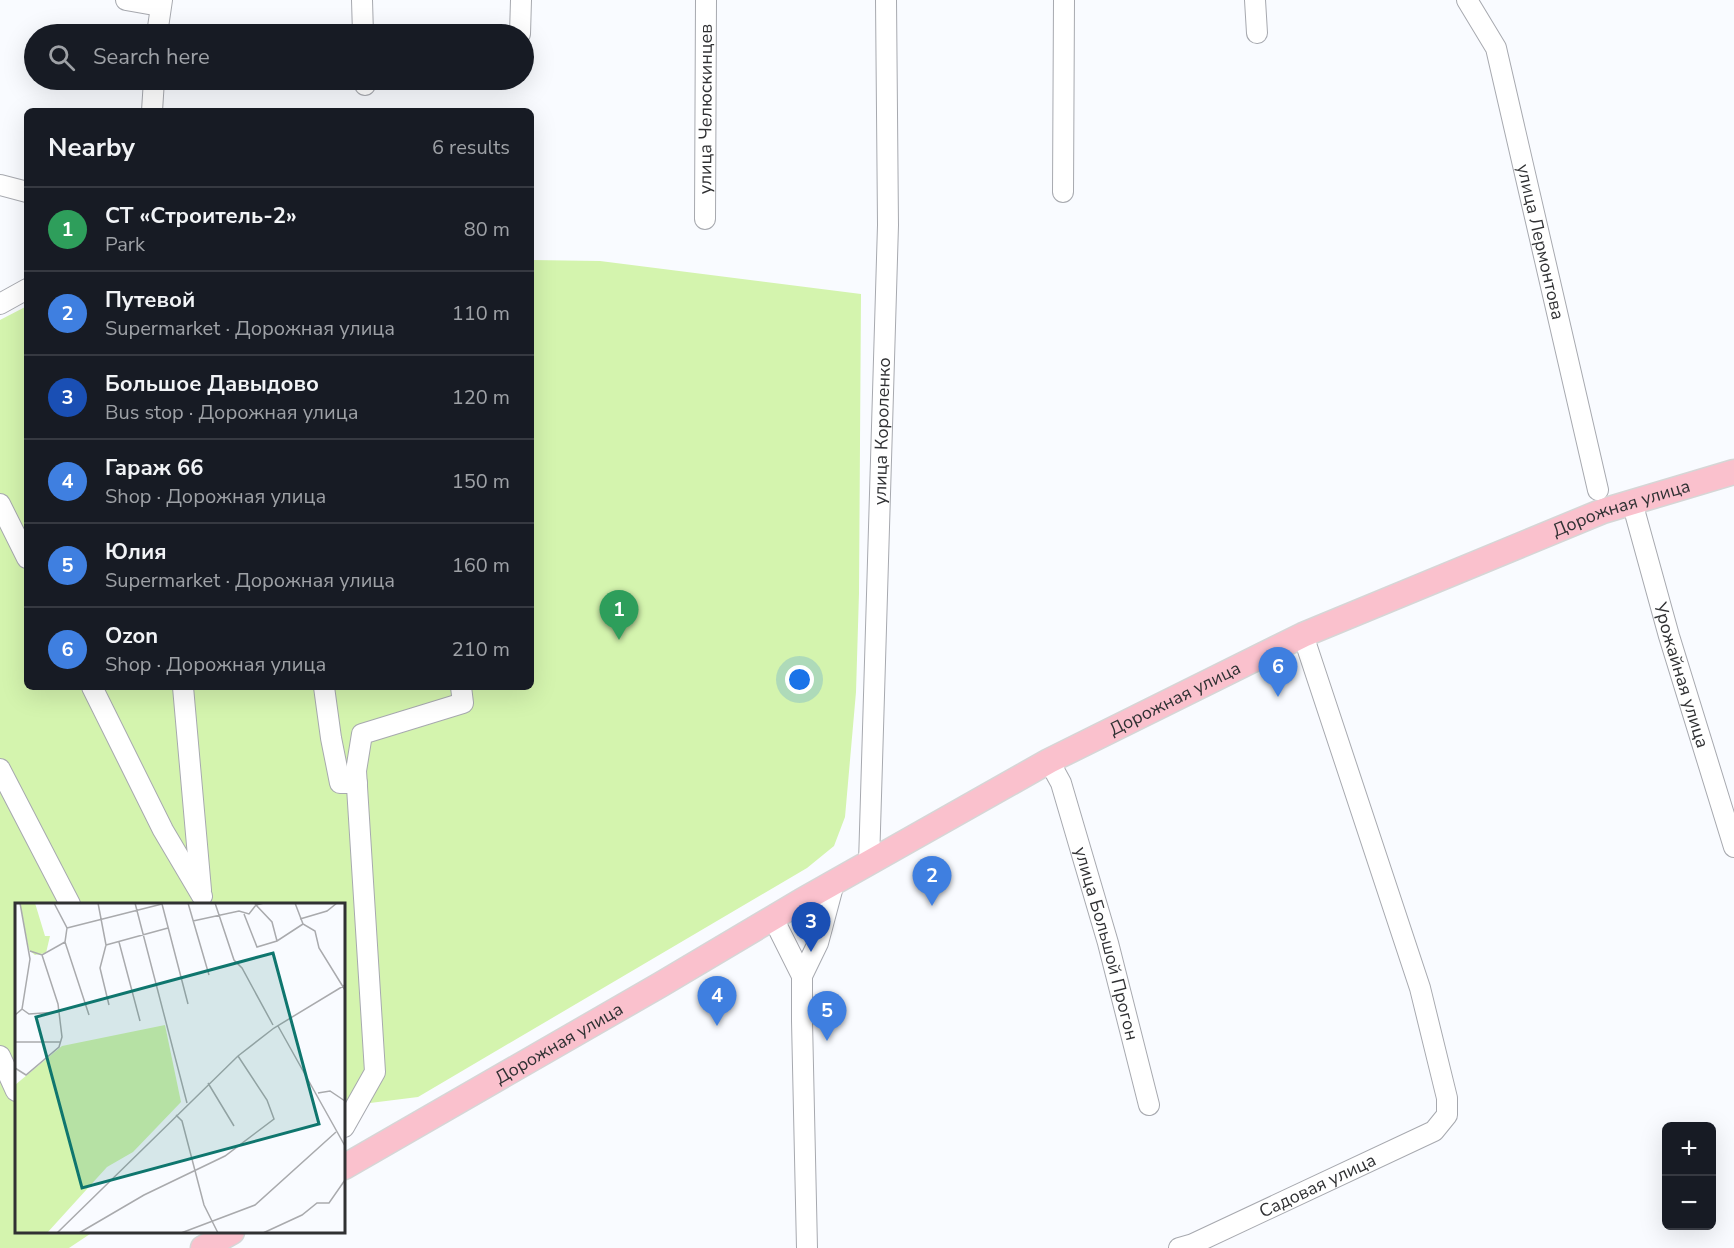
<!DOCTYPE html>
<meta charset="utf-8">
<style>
:root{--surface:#171b24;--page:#20242c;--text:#f1f3f6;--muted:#9ea1a6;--line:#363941;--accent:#b45309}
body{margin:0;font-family:"Nunito Sans",sans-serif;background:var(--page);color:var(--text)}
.controls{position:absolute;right:18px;bottom:18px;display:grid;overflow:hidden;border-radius:9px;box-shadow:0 6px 24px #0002}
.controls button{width:54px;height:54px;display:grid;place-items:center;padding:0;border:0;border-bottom:2px solid var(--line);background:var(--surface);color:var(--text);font:30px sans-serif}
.you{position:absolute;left:800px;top:680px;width:21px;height:21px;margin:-15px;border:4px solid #fff;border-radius:50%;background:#1a73e8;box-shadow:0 0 0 9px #1a73e833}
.badge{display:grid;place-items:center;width:39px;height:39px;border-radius:50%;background:var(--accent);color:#fff;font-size:20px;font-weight:700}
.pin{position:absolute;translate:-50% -50px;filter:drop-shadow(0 2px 3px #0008)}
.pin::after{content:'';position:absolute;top:32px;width:21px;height:18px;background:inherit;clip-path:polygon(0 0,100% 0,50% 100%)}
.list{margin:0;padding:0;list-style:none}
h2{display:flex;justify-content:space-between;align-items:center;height:78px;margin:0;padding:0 24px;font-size:26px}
h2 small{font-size:20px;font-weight:400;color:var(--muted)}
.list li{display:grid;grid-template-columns:39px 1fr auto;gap:18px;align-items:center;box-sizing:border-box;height:84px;padding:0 24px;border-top:2px solid var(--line)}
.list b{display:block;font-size:22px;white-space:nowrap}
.list p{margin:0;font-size:20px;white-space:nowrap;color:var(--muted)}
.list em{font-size:20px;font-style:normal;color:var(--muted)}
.icon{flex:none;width:33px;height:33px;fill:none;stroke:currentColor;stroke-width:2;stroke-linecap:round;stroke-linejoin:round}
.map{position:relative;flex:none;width:1734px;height:1248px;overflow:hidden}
.search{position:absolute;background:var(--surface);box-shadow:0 6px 24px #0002;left:24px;top:24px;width:510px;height:66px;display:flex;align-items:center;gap:15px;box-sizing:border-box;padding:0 21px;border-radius:33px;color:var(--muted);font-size:22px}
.panel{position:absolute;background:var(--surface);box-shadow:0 6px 24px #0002;left:24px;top:108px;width:510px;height:582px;border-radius:9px}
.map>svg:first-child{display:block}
.green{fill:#d4f4ae}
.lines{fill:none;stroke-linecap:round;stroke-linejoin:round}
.minor-casing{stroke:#a7a9af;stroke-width:22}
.major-casing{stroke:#d6d6d6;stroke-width:27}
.minor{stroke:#fff;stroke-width:20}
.major{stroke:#fac1cd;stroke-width:24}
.labels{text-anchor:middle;stroke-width:6;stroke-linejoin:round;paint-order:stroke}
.street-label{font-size:18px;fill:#303133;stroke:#fff}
.inset-road{fill:none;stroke:#a9aaad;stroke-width:1.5}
.view{fill:#0f766e;fill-opacity:0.15;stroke:#0f766e;stroke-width:3}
.inset-edge{fill:none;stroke:#303133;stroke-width:3}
</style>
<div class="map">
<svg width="1734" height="1248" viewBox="0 0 1734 1248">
<rect width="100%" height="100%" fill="#f9fbff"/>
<polygon class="green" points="531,260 600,261 861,294 859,593 856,692 845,817 834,846 807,868 418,1097 362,1104 344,1112 344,904 16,904 16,1232 93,1232 69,1248 0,1248 0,320 27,306 27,687 531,687"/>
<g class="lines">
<defs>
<g id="minor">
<polyline points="126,0 160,6"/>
<polyline points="362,0 363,34"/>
<polyline points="1255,0 1257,33"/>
<path id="s1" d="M1467,0L1496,48L1598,490"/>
<polyline points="157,34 162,0"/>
<polyline points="520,34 521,0"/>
<polyline points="365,80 365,85"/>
<polyline points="152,111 154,80"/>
<polyline points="0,185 27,192"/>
<polyline points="1063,192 1064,0"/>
<path id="s2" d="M705,219L706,0"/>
<polyline points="0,304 27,289"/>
<path id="s3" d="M1632,502L1669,636L1734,847"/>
<polyline points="0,504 27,558"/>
<polyline points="92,687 163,830 202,896"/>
<polyline points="183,687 201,890"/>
<polyline points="324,687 331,738 340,783 357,783"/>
<path id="s4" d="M1049,761L1061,783L1108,943L1149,1105"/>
<polyline points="0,769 70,904"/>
<path id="s5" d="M869,863L888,225L886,0"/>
<polyline points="773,918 802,976 802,1021 807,1248"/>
<polyline points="802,976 818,943 834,883"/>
<polyline points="0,1056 16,1091"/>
<polyline points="344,1127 375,1072 356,771 362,734 463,703 461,687"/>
<path id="s6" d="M1179,1248L1193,1244L1434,1131L1447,1115V1098L1420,988L1303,635"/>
</g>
<g id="major">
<path id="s7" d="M344,1167L660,985L803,900L1049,761L1303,635L1603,511L1734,472"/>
<polyline points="203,1248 232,1232"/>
</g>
</defs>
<use href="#minor" class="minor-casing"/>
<use href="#major" class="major-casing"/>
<use href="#minor" class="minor"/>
<use href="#major" class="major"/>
</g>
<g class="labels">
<g class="street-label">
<text dy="6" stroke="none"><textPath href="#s2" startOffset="110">улица Челюскинцев</textPath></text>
<text dy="6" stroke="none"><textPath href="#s1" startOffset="255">улица Лермонтова</textPath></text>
<text dy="6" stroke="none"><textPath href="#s5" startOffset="432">улица Короленко</textPath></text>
<text dy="6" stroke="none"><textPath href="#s7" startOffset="1440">Дорожная улица</textPath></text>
<text dy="6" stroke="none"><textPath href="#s3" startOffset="180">Урожайная улица</textPath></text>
<text dy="6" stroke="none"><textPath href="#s7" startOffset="954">Дорожная улица</textPath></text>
<text dy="6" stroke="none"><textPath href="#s4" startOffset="192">улица Большой Прогон</textPath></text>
<text dy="6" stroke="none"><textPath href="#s7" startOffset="248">Дорожная улица</textPath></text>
<text dy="6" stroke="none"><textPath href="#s6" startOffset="152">Садовая улица</textPath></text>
</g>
</g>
<g transform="translate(15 903)">
<rect width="330" height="330" fill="#f9fbff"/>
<path d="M5,0H20L30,33H35L31,50L20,52L14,47ZM150,122L166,199L118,249L92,264L32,330H0V182L47,143Z" fill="#d4f4ae"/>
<path class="inset-road" d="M39,0L52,25L50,39L74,112M83,0L91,42M120,0L172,200M173,0L194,72M200,0L219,57L227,65L258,122M280,0L288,21L300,28L304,45L330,87M147,1L173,101M240,1L257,19L262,38M229,11L242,44L262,38L288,21M285,16L312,8L322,0M178,18L224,8L234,11L241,2L249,0M52,25L147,1M104,39L125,118M91,42L153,25M91,42L85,65L94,102M15,48L27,52L50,39M7,106L14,111L43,109M0,112L7,106L15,56L5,0M263,123L330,243M0,139H46M0,165L11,172L44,144L47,134L43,101L27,52M193,180L219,223M303,190L315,188L330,198M161,212L167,218L189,302L203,330M42,330L223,153L259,125L330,82M64,330L129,292L210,253L259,216L252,197L223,153M166,330L240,302L321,229M248,330L287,312L302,300H314L330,277"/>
<path class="view" d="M258,50L304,221L67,285L21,114Z"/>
<rect width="330" height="330" class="inset-edge"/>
</g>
</svg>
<div class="controls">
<button>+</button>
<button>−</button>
</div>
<div class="you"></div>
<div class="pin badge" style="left:619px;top:640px;background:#2e9e5b">1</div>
<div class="pin badge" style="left:932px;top:906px;background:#3f7fe0">2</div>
<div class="pin badge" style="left:811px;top:952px;background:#1a4fb4">3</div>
<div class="pin badge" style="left:717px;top:1026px;background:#3f7fe0">4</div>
<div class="pin badge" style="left:827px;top:1041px;background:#3f7fe0">5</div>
<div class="pin badge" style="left:1278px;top:697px;background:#3f7fe0">6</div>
<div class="search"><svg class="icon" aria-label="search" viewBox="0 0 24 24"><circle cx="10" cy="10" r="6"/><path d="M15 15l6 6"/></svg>Search here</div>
<section class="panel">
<h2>Nearby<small>6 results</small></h2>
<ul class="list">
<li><span class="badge" style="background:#2e9e5b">1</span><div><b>СТ «Строитель-2»</b><p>Park</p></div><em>80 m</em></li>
<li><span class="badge" style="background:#3f7fe0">2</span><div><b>Путевой</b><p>Supermarket · Дорожная улица</p></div><em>110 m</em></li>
<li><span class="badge" style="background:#1a4fb4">3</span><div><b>Большое Давыдово</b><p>Bus stop · Дорожная улица</p></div><em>120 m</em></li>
<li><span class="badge" style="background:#3f7fe0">4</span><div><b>Гараж 66</b><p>Shop · Дорожная улица</p></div><em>150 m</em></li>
<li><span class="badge" style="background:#3f7fe0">5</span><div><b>Юлия</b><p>Supermarket · Дорожная улица</p></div><em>160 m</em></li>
<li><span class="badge" style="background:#3f7fe0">6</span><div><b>Ozon</b><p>Shop · Дорожная улица</p></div><em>210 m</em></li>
</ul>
</section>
</div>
